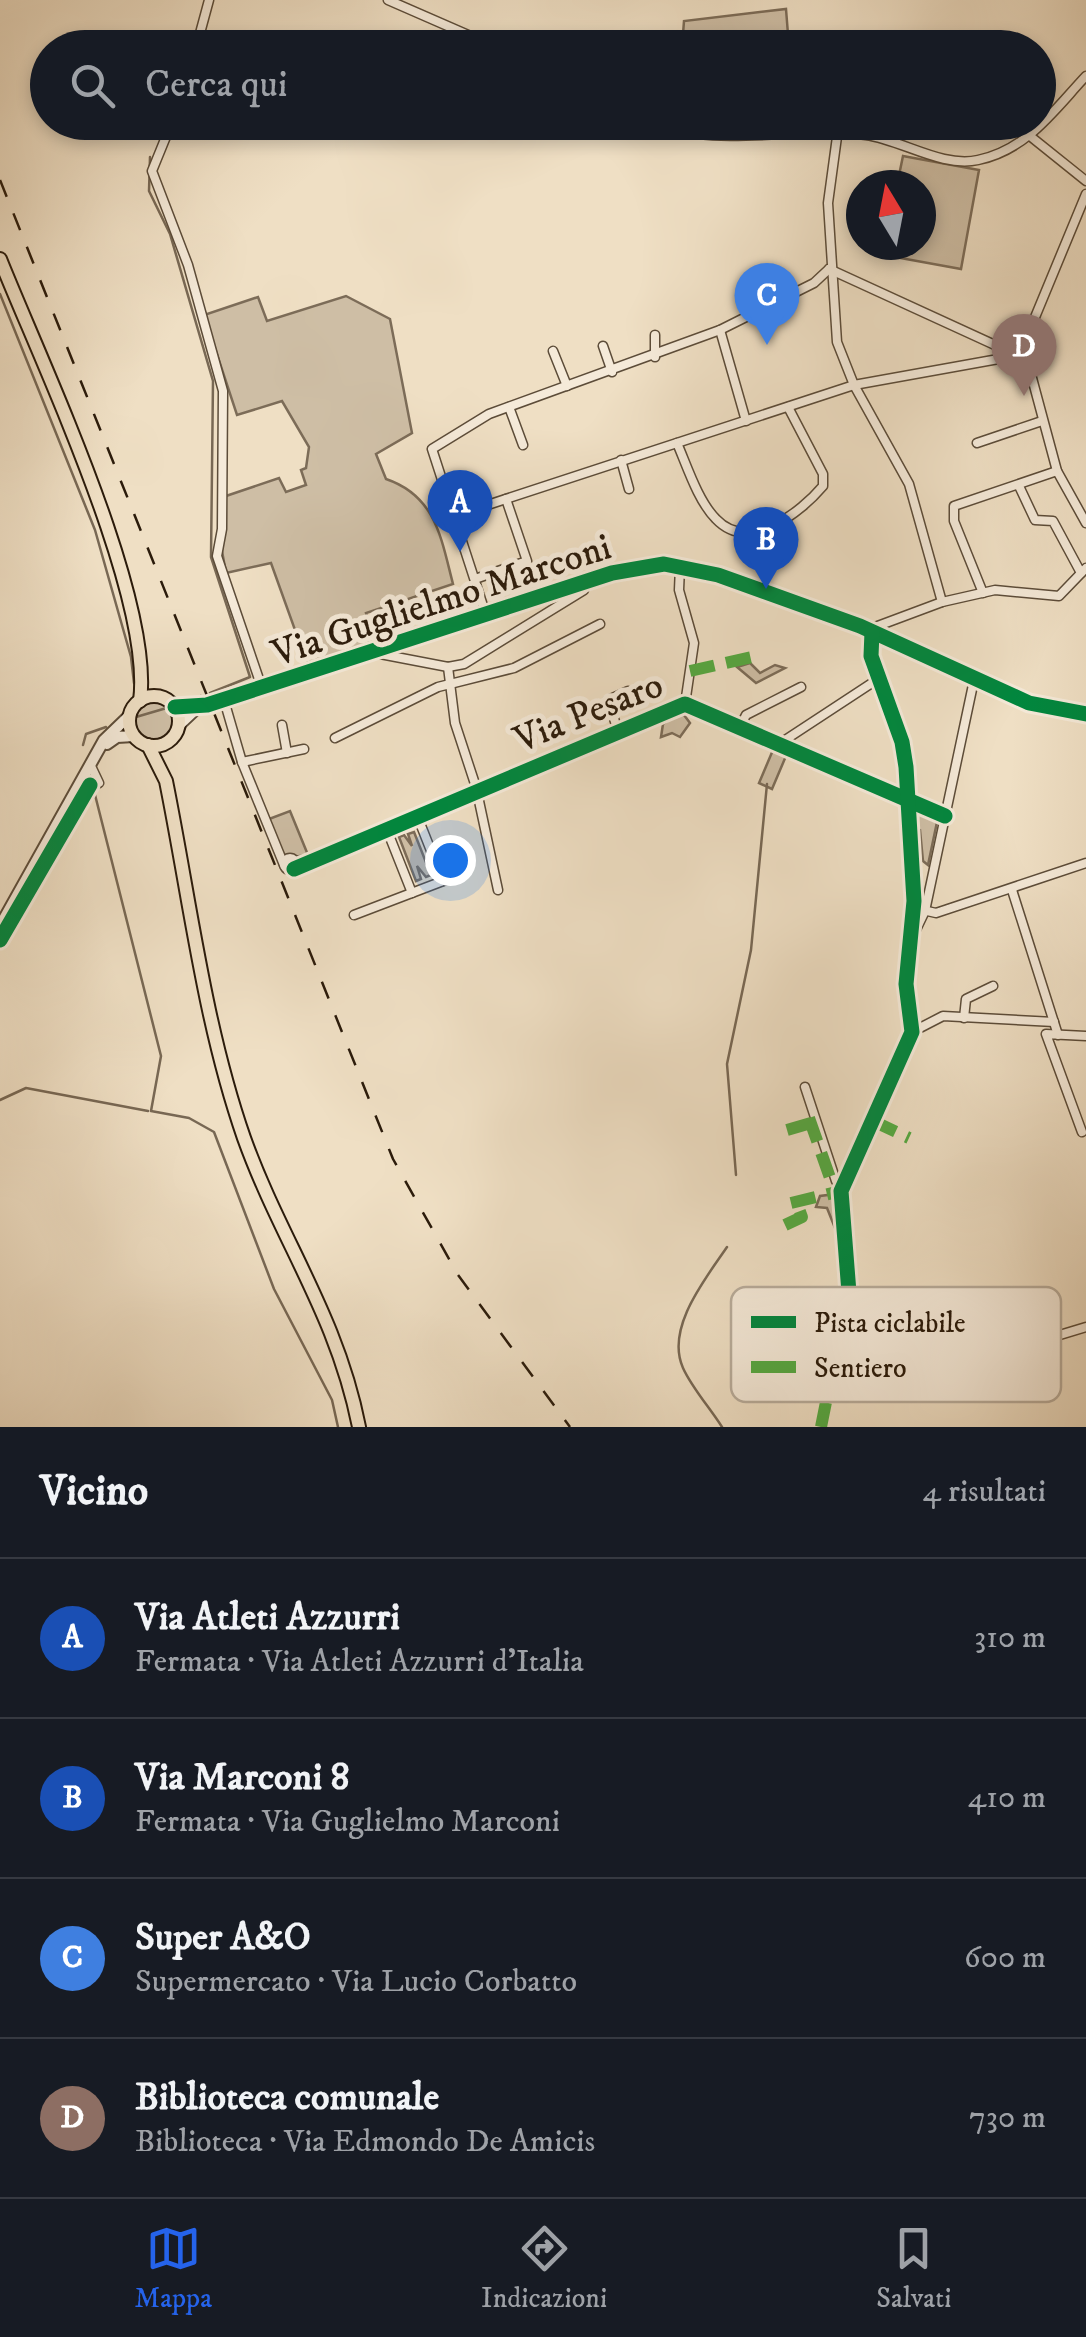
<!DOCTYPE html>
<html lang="it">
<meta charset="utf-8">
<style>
:root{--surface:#171b24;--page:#20242c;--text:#f1f3f6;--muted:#9ea1a6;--line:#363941;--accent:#2563eb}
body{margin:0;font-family:"IM FELL DW Pica",serif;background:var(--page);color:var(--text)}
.compass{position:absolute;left:846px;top:170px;width:90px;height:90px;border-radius:50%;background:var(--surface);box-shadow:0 5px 15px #0003;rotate:350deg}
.you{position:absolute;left:450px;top:860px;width:35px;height:35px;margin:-25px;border:8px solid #fff;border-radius:50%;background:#1a73e8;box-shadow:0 0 0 15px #1a73e833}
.badge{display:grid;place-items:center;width:65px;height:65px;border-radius:50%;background:var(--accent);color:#fff;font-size:32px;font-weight:700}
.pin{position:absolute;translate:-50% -82px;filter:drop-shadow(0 2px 5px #0008)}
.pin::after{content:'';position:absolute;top:52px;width:35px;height:30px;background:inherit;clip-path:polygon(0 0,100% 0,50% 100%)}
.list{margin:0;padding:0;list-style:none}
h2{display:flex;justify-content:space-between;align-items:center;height:130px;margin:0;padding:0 40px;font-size:42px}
h2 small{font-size:32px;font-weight:400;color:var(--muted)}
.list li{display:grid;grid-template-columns:65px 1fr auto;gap:30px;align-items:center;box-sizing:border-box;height:160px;padding:0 40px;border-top:2px solid var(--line)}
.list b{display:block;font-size:38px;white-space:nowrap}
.list p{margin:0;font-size:32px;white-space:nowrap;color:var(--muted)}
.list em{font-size:32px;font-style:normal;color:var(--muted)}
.icon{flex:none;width:55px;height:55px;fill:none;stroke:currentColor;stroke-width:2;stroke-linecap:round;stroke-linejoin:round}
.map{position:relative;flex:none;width:1086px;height:1427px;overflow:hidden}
.search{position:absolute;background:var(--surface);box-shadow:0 5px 15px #0003;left:30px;right:30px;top:30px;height:110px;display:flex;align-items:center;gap:25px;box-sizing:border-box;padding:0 35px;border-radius:55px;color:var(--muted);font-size:38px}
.sheet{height:770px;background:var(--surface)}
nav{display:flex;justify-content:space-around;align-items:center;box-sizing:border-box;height:140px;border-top:2px solid var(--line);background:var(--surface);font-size:28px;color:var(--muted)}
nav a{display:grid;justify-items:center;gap:5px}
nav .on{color:var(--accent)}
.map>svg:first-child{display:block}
.green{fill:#cebea5;stroke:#7c6c58;stroke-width:2.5}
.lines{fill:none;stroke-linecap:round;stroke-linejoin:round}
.stream{stroke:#786854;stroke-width:2.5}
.minor-casing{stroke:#5c4c39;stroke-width:11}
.tertiary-casing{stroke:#5c4c39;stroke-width:14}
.primary-casing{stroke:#2b1b0b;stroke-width:16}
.minor{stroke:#f5ead9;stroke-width:8}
.tertiary{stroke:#f5ead9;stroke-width:10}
.primary{stroke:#efdfc4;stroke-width:12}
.rail{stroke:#2b1b0b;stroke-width:2.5;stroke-dasharray:18 18;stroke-linecap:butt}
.quiet{stroke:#54a941;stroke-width:12;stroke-dasharray:25 12;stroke-linecap:butt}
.cycleway-casing{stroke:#f5ead9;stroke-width:21}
.cycleway{stroke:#00873e;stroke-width:15}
.labels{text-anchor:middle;stroke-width:10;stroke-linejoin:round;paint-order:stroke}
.street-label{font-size:38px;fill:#2b1b0b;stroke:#f5ead9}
.key{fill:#f5ead9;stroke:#b8ac9b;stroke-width:2.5}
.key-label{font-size:28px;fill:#2b1b0b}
</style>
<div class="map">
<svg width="1086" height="1427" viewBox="0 0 1086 1427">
<rect width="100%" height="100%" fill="#efdfc4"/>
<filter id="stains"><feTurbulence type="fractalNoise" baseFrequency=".002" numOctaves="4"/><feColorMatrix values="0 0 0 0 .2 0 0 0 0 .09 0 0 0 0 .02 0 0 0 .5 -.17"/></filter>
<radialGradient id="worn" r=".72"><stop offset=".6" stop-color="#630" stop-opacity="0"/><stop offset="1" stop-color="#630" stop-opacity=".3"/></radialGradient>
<g class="green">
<polygon points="786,9 789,47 682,47 684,21"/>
<polygon points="903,156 979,170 961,269 884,255 886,245 921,245 921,185 897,185"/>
<path d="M346,296L390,319L412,433L376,454L386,479C436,496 441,538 453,584L366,613L375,647L309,669L271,563L226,573L222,551L226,496L279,478L286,492L306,485L301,470L306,468L309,447L282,401L237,415L204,315L258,297L267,321Z"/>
<polygon points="750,663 760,673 775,665 785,668 756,683 737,667"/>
<circle cx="154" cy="722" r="20"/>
<polygon points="681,711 690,723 680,737 672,733 661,737 663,724"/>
<polygon points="773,750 786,756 772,789 759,783"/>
<polygon points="290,811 308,855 284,858 269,819"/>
<polygon points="912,811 937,822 928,865 923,861 920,830 913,827"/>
<polygon points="414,832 431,875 426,877 417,866 421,879 416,881 399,837 404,835 412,846 408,834"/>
<polygon points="836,1194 837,1233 827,1208 816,1207 820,1196"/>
</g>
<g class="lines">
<g class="stream">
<polyline points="150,157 149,191 170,234 213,381 211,557 250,677 210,693"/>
<polyline points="0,294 95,530 131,657 134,683"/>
<polyline points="192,700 201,696"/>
<polyline points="136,717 170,707"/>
<polyline points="83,745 86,734 106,727"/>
<polyline points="90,775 161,1056 151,1111 189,1118 214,1132 274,1289 332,1400 338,1427"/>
<polyline points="0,1100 26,1088 148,1111"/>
<polyline points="736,1175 727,1064 751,950 767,784"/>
<path d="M722,1427C710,1408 692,1388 683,1368C665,1328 706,1278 727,1247"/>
</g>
<defs>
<g id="minor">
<polyline points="388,0 498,48"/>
<polyline points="196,48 209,0"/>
<polyline points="172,122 152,171 188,265 223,391 222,529 217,556 262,688"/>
<path d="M651,122C712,150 802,125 866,135C902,140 942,168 978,160C1027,150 1054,110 1086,76"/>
<polyline points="839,122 828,203 837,342 854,385 909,484 942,602"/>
<polyline points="1030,136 1086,181"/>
<polyline points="829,269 1019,356 1032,378 1057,471 1086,523"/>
<polyline points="720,330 746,421"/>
<polyline points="655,335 655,357"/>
<polyline points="603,346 612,372"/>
<polyline points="553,351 567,386"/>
<polyline points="1019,356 1086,194"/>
<polyline points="509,407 523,445"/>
<path d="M677,443C687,466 698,501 716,519C749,554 801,512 823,486V474L788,407"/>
<polyline points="977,443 1042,421"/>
<polyline points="621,460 629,489"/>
<polyline points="1019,486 1035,520 1053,521 1081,573"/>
<polyline points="454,516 854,385 1004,358 1013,351"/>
<polyline points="680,567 679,590 694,643 685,704"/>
<polyline points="475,579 527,561 506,499"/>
<polyline points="983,593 954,521 954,506 1057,471"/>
<polyline points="486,615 432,449 489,414 720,330 814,283 829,269"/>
<polyline points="867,630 942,602 995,590 1059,596 1086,568"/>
<polyline points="375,653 448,667 464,664 584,590 586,582"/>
<polyline points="448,667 455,723 476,787 498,890"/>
<polyline points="224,700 242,762 284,865"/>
<polyline points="282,725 287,753"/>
<polyline points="740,727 746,715 801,687"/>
<polyline points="618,731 608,700 628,691"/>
<polyline points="335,738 438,687 514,668 600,624"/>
<polyline points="779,744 878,679"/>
<polyline points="242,762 304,749"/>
<polyline points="90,764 99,783"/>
<polyline points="418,818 443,881"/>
<polyline points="387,830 412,893"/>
<circle cx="290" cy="864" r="6"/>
<polyline points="294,869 685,704 945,816"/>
<polyline points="1012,890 1058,1035"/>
<polyline points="914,908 936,913 1086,863"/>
<polyline points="354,915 464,873"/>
<polyline points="914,934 925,911 974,680"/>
<polyline points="964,1018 966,999 993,986"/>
<polyline points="912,1032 943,1016 1054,1022"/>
<polyline points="805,1087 836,1181 843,1186"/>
<polyline points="1082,1132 1046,1034 1086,1036"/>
<polyline points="1017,1348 1086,1327"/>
<polyline points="831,1377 851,1318 841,1191 912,1032 906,984 914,901 906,767 902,742 871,656 872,632"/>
</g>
<g id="tertiary">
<polyline points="175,707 207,705 612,573 664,564 718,575 860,626 1029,703 1086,714"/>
<polyline points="179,725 196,709"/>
<polyline points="107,744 117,737 134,736"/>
<polyline points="0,926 104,740 130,715"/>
</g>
<g id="primary">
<path d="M0,259C41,362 154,598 140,701"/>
<circle cx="154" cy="721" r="25"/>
<path d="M148,745L166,781C190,900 204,1023 244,1138C281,1241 337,1315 359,1427"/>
</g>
</defs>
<use href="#minor" class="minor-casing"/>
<use href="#tertiary" class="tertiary-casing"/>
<use href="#primary" class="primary-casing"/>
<use href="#minor" class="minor"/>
<use href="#tertiary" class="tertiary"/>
<use href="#primary" class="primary"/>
<polyline class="rail" points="0,180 393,1159 458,1275 570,1427"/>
<g class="quiet">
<polyline points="690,671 761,655"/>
<polyline points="809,1118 835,1192"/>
<polyline points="873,1121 909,1138"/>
<polyline points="787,1130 811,1123"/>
<polyline points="791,1203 841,1191"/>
<polyline points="785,1225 802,1217 796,1201"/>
<polyline points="821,1427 831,1377"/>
</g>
<defs>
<g id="cycleway">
<polyline points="175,707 207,705 612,573 664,564 718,575 860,626 1029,703 1086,714"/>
<polyline points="294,869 685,704 945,816"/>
<polyline points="0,940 90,785"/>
<polyline points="831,1377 851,1318 841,1191 912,1032 906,984 914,901 906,767 902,742 871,656 872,632"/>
</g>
</defs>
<use href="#cycleway" class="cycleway-casing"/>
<use href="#cycleway" class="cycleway"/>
</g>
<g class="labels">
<g class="street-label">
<text transform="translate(441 599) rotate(-18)" y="13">Via Guglielmo Marconi</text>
<text transform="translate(588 711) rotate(-22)" y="13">Via Pesaro</text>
</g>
</g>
<rect x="731" y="1287" width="330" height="115" rx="15" class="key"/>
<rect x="751" y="1316" width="45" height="12" fill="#00873e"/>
<rect x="751" y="1361" width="45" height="12" fill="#54a941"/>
<g class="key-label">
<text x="814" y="1332">Pista ciclabile</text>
<text x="814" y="1377">Sentiero</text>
</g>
<rect width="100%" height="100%" filter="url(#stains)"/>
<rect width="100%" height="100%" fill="url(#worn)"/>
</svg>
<svg class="compass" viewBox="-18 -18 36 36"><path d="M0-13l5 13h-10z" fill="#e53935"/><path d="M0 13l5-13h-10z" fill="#9ea1a6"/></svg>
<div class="you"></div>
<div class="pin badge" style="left:460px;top:552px;background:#1a4fb4">A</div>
<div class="pin badge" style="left:766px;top:589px;background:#1a4fb4">B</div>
<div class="pin badge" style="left:767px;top:345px;background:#3f7fe0">C</div>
<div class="pin badge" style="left:1024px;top:396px;background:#8d6e63">D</div>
<div class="search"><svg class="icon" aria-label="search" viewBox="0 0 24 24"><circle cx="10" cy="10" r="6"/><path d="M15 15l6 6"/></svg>Cerca qui</div>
</div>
<section class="sheet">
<h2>Vicino<small>4 risultati</small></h2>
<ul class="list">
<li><span class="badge" style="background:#1a4fb4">A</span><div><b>Via Atleti Azzurri</b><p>Fermata · Via Atleti Azzurri d'Italia</p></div><em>310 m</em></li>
<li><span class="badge" style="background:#1a4fb4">B</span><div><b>Via Marconi 8</b><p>Fermata · Via Guglielmo Marconi</p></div><em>410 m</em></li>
<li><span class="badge" style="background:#3f7fe0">C</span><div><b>Super A&amp;O</b><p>Supermercato · Via Lucio Corbatto</p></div><em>600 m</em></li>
<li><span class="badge" style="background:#8d6e63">D</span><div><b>Biblioteca comunale</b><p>Biblioteca · Via Edmondo De Amicis</p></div><em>730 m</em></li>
</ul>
</section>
<nav>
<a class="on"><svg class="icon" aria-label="map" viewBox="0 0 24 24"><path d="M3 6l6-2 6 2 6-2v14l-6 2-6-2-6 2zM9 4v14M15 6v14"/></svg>Mappa</a>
<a><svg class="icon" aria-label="directions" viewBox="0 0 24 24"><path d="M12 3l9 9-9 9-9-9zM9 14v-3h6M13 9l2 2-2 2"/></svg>Indicazioni</a>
<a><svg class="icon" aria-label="saved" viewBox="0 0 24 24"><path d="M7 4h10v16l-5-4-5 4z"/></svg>Salvati</a>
</nav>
